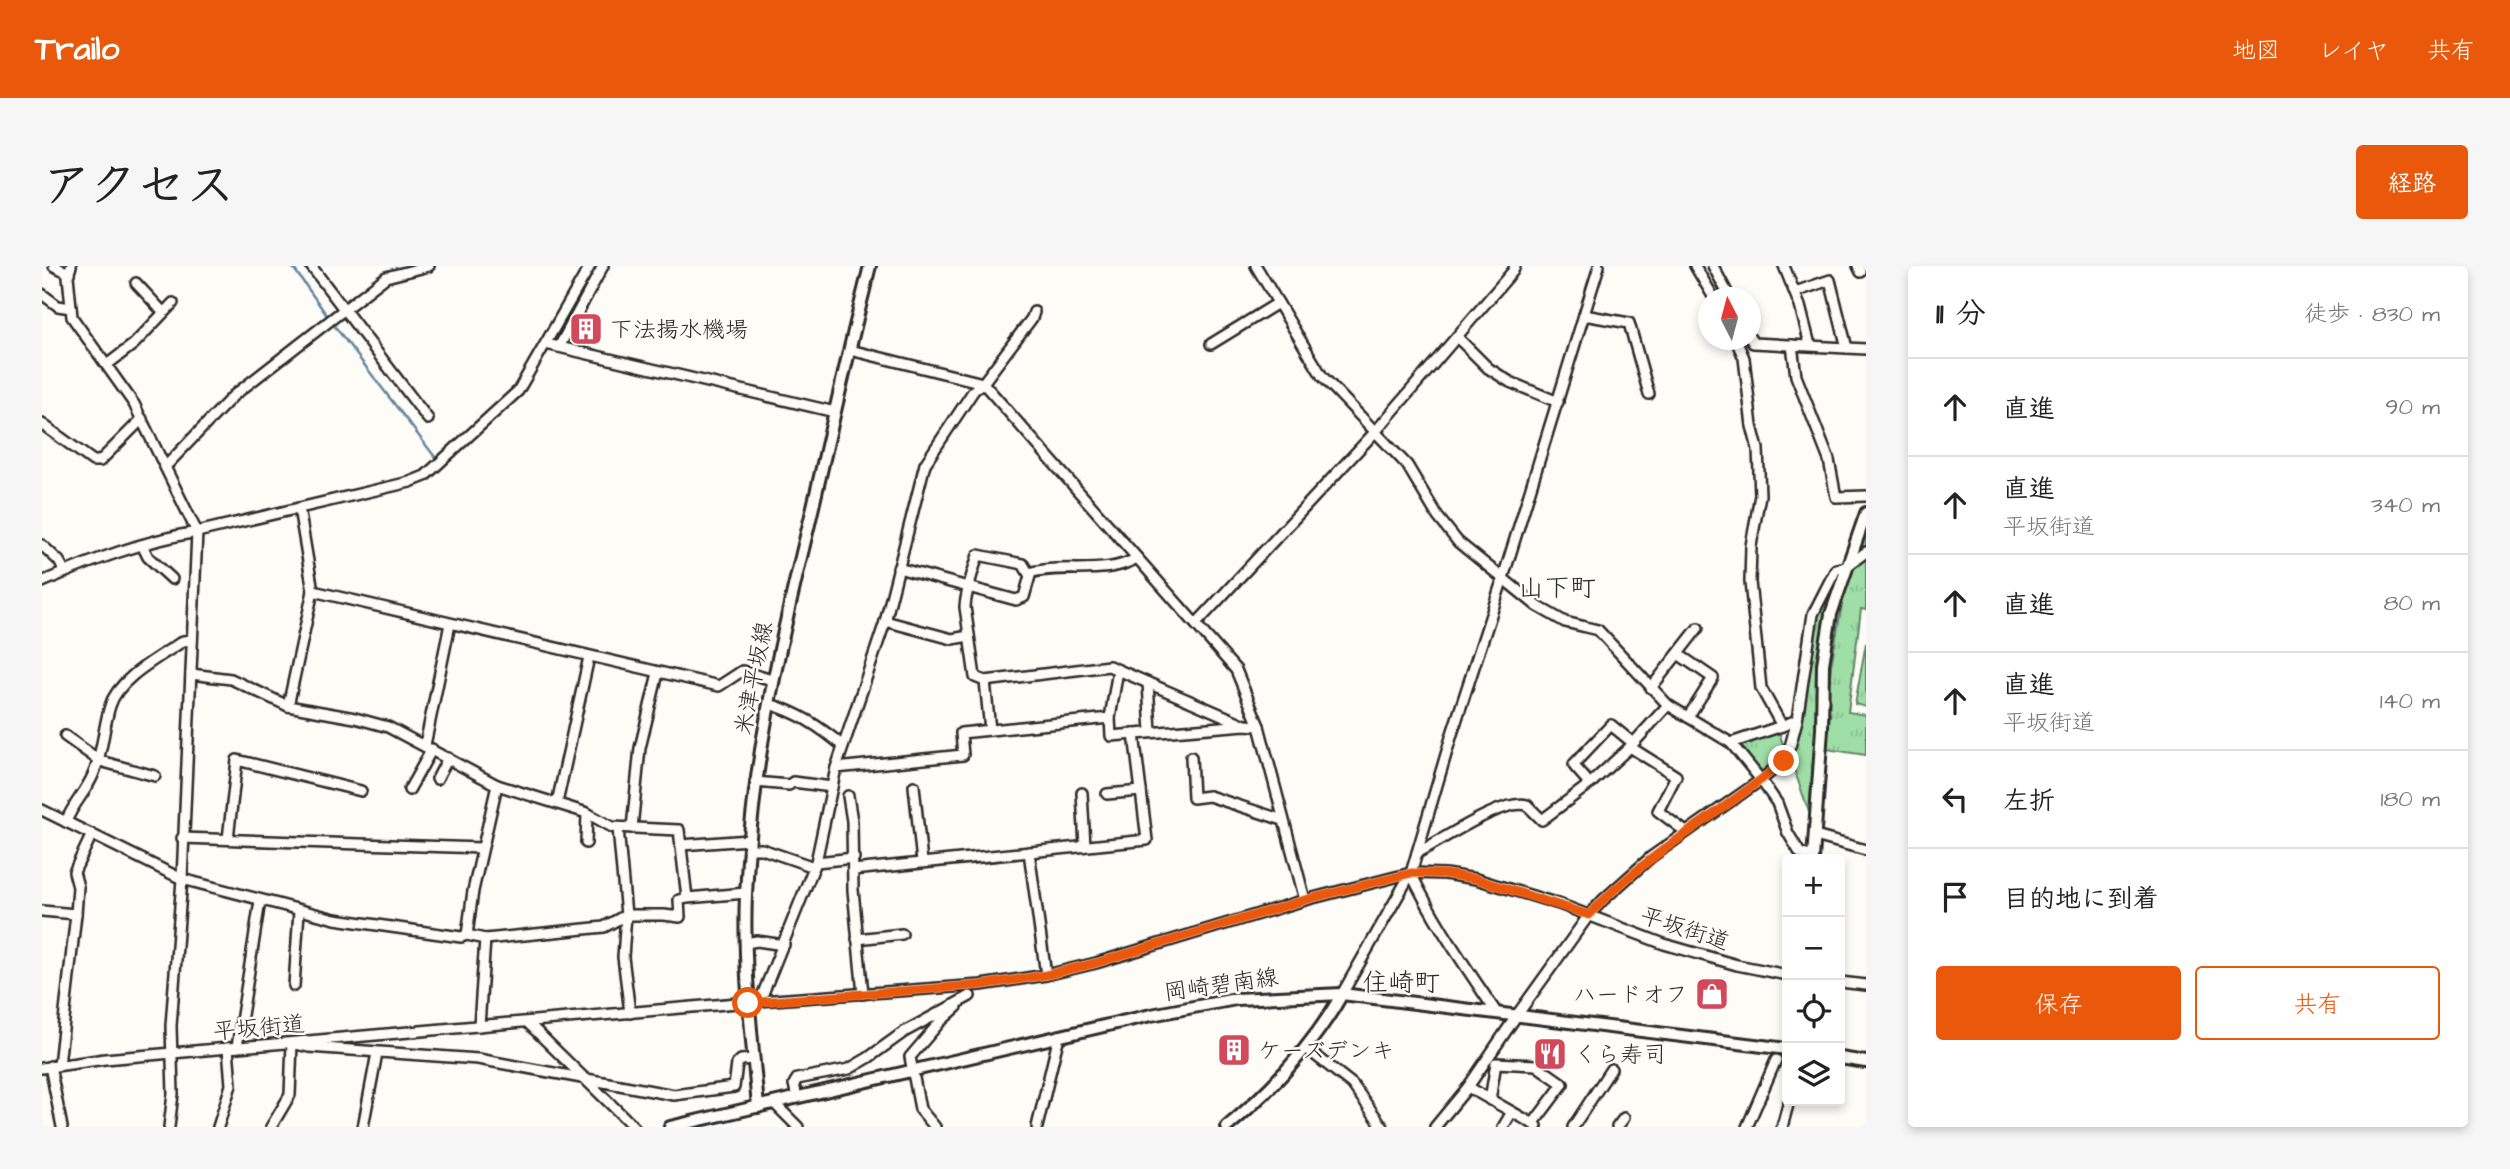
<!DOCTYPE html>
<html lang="ja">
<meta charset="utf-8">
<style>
:root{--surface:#fff;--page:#f6f6f6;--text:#222;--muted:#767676;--line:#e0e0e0;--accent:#ea580c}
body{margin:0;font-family:"Architects Daughter","Klee One",sans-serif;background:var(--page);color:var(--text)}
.controls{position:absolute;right:21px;bottom:21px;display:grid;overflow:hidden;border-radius:7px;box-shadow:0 4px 10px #0003}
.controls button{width:63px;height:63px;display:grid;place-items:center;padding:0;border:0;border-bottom:2px solid var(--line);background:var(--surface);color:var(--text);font:35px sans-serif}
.compass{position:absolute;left:1656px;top:21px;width:63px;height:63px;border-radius:50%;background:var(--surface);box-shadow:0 4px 10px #0003;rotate:354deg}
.stop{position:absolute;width:21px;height:21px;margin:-16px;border:5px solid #ea580c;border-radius:50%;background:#fff}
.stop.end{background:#ea580c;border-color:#fff;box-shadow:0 2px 7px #0008}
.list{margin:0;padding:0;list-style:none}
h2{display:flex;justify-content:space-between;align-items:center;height:91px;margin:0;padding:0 28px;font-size:30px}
h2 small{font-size:23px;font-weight:400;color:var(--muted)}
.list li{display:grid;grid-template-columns:46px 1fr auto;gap:21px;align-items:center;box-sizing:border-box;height:98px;padding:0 28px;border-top:2px solid var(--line)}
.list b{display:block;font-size:26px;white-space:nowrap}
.list p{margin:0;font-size:23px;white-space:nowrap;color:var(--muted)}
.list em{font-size:23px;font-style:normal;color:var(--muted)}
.actions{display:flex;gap:14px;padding:21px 28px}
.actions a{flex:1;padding:16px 0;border:2px solid var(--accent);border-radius:7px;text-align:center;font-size:24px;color:var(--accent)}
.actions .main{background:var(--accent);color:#fff}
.icon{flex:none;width:38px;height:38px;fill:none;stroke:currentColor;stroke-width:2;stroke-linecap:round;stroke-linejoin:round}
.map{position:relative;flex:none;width:1824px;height:861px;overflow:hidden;border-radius:7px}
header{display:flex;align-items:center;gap:42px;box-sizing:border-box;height:98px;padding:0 35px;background:var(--accent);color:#fff}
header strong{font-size:33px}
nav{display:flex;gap:38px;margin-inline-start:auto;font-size:24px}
.intro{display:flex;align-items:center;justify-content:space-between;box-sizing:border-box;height:168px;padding:0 42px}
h1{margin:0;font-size:49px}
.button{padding:18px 32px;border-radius:7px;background:var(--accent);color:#fff;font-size:24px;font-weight:700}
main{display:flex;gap:42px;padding:0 42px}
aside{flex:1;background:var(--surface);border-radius:7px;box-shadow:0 4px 10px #0003}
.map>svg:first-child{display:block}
.park{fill:url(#park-tufts);stroke:#658469;stroke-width:2}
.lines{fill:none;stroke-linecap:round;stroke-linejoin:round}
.stream{stroke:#64869c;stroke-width:2.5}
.minor-casing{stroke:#2b2b2b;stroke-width:14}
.major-casing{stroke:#2b2b2b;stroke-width:16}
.minor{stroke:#fdfcf7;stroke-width:9}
.major{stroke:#fdfcf7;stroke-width:10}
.route{stroke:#ea580c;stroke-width:9}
.labels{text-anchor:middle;stroke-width:5;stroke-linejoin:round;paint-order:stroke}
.poi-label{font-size:23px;fill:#2b2b2b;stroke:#fdfcf7;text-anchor:start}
.street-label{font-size:23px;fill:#2b2b2b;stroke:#fdfcf7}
.quarter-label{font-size:26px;fill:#2b2b2b;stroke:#fdfcf7}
</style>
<header>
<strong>Trailo</strong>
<nav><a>地図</a><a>レイヤ</a><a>共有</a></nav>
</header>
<div class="intro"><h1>アクセス</h1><a class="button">経路</a></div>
<main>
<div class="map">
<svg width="1824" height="861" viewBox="0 0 1824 861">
<defs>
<pattern id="park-tufts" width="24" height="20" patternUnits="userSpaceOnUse" patternTransform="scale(1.75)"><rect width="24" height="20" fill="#9fdea7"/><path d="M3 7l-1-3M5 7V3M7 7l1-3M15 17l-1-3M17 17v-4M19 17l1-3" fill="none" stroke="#89bf90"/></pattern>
</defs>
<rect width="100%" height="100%" fill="#fdfcf7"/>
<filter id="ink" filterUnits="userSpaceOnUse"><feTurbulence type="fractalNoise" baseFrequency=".0143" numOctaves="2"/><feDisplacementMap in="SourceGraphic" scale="14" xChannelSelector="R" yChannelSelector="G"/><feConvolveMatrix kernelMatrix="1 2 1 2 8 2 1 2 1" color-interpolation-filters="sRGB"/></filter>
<g filter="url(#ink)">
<g class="park">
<polygon points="1824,259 1824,344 1819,343 1806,446 1824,449 1824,489 1784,483 1788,448 1785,448 1789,400 1806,305"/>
<polygon points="1792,312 1774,417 1774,460 1767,546 1749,495 1750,485 1773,349"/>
<polygon points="1824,377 1824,441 1813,438"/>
<polygon points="1737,466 1742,482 1737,492 1720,509 1694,479"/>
</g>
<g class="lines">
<polyline class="stream" points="250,0 291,58 393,191"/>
<defs>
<g id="minor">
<polyline points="12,0 27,7"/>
<polyline points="29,0 26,10 30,51 92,138 155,266 140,613 129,760 131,828 127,861"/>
<polyline points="269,0 386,153"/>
<polyline points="1214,0 1280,110 1365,199 1396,251 1416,276 1495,340 1523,356 1556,364 1626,439 1689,477 1719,514 1735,537 1746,567 1758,587 1771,591"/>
<polyline points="1653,0 1672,32"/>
<polyline points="1671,0 1688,32"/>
<polyline points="1742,0 1758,40 1768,79"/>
<polyline points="1816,0 1819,6"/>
<polyline points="94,17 121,46"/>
<polyline points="1753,26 1788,14 1805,82"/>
<polyline points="0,28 16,40 29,42"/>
<polyline points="1542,49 1587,57 1607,128"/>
<polyline points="1415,71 1446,102 1468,116 1516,136"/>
<polyline points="1708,72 1711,77 1824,83"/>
<polyline points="1694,74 1702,92 1710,160 1716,183 1718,229 1709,280 1708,316 1719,422 1740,460 1755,454"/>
<polyline points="504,78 793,146"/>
<polyline points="1169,78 1236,37"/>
<polyline points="1750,79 1754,110 1787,194 1794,231 1824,230"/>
<polyline points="517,81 561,0"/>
<polyline points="808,84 941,117 1194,404 1217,460 1263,634"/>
<polyline points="66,98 92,78 131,37"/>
<polyline points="0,158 51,195 58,195 100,153"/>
<polyline points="124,200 191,130 344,11 387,0"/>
<polyline points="0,279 17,295 23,306"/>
<polyline points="100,279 106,291 130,313"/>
<path d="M856,302L974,334L982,331L988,310L981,298L936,289C931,306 924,324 923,341L933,411L943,415"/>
<path d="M987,307C1022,297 1063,311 1095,292"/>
<path d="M0,316C51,294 101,275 155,266L368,216L383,210L476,125L548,0"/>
<polyline points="271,325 677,420 700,405 730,414"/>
<polyline points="843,355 910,373 927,370"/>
<polyline points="1154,358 1334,165 1471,5 1473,0"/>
<polyline points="1636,388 1671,412 1646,451"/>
<polyline points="149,408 189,413 246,440 313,452 346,461 455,519 431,625 425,669"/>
<polyline points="1106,417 1109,466"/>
<polyline points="1609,422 1656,362"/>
<path d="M727,438C756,446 778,461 801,480"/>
<polyline points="246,440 271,325 257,242"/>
<polyline points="1068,452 1076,404"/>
<polyline points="948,464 943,415 1067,400 1201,458"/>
<polyline points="23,470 58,495 113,510"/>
<polyline points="1689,477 1740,460"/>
<polyline points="383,479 408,358"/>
<polyline points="1588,481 1634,510 1616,545 1644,566"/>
<polyline points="1149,491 1151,532 1167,530 1241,554"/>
<polyline points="794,502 921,489 919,467 1068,452 1069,470 1203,459 1217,460"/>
<polyline points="395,513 406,492"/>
<polyline points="713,516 747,519 751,516 790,521"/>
<polyline points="1548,518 1533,501 1532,498 1569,459 1591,477"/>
<polyline points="455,519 545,547 570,561 637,564 645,632 704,627"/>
<polyline points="872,520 880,596"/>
<polyline points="367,524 390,483"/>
<polyline points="1040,527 1043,580"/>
<polyline points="1065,528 1099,525"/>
<polyline points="806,530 810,555 811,624 821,728"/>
<polyline points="515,537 547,391"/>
<polyline points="0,544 140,613 293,653 419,671 425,669 443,673 437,760"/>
<path d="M24,556C30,539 44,526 51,509C61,487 61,462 68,440C76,412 118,391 141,375L150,374"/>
<polyline points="576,562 584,649 581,691 588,747"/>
<polyline points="590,562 598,482 616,407"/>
<polyline points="1773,570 1824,584"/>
<polyline points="140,572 440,582"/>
<polyline points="186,573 195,494 319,525"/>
<polyline points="544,577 545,547"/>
<polyline points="639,579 707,574"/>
<polyline points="706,583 720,583 772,601"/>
<polyline points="987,586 1004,709"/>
<path d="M1375,587C1399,575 1461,532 1485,539L1500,554L1549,517L1588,481L1626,439"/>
<polyline points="774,596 812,592"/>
<polyline points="811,604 1105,574 1092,468"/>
<path d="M1369,607C1392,656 1424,701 1454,746"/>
<polyline points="0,645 34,648"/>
<polyline points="443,673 562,661 584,649 622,649 638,651 637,634 645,632"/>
<polyline points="815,673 860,668"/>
<polyline points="704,677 715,675 742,679"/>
<polyline points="1798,716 1824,719"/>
<polyline points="252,720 257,645"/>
<polyline points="1300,728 1369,607 1410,468 1461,312 1557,0"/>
<polyline points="718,735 774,596 794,502 843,356 883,198 932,124 941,117 990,52 992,46"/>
<polyline points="485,756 592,861"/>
<polyline points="195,781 218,635"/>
<polyline points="1264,782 1310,818 1341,861"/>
<polyline points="17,799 34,648 36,621 32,606 50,568"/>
<polyline points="8,800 20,861"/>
<polyline points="0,802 63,793 186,782 718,735 939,719 1004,709 1054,697 1263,634 1369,607 1403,608 1434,613 1517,638 1622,678 1695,699 1745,709"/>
<polyline points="1426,821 1495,860"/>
<polyline points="755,832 752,818 755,813 807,803 826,792 862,766 928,730"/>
<polyline points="1448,834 1454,797 1494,799 1521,818 1491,858"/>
<polyline points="732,837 756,861"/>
<polyline points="176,861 189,819 186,782"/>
<polyline points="229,861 248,829 250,777 267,781 436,793 632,829 692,821 695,798 699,794 712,793"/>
<polyline points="321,861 335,787"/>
<polyline points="893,861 878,843 868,791 898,756 915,741"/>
<polyline points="995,861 1017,770"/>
<polyline points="1393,861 1426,821 1475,749 1547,649 1561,634 1609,591 1719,514 1742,495 1749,477 1755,454 1771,348 1794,303 1804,301 1824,286"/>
<polyline points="1461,861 1470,846"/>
<polyline points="1531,861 1569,803"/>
<polyline points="1575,861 1582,852"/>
<polyline points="1705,861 1734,794"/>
<polyline points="1740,861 1747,835"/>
</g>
<g id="major">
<polyline points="1771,593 1780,463 1781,398 1789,348 1824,247"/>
<polyline points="1798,792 1824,796"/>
<path d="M716,841C710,771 701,700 704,629C709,503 737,381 767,258C787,172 806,86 828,0"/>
<polyline points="628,861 1109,749 1194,733 1300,728 1745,783"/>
<path d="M1185,861C1230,823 1271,780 1300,728"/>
</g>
</defs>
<use href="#minor" class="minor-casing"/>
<use href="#major" class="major-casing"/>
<use href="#minor" class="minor"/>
<use href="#major" class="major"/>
</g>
</g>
<g class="lines" filter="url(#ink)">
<path class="route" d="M706,737L939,719L1004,709L1054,697L1263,634L1369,607L1403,608L1434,613L1547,649C1606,585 1678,550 1742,495"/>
</g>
<defs>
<symbol id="building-square" viewBox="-11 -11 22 22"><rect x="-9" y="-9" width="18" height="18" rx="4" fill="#d1495b" stroke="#fdfcf7"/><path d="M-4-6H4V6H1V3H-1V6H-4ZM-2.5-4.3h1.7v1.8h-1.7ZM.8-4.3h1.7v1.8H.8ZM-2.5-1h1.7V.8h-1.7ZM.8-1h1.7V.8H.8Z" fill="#fff"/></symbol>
<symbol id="shop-square" viewBox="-11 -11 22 22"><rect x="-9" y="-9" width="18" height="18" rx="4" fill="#d1495b" stroke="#fdfcf7"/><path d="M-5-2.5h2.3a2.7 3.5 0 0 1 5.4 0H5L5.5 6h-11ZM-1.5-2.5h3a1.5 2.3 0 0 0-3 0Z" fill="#fff"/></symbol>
<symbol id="restaurant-square" viewBox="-11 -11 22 22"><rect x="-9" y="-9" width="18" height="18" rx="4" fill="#d1495b" stroke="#fdfcf7"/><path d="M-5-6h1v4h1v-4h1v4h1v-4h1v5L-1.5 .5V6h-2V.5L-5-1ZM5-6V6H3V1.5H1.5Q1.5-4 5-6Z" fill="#fff"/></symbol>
</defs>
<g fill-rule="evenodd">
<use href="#building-square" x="525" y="44" width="38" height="38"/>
<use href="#shop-square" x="1651" y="709" width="38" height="38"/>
<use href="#building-square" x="1173" y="765" width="38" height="38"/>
<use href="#restaurant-square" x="1489" y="769" width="38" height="38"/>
</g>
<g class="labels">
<g class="poi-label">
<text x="568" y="71">下法揚水機場</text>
<text x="1646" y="736" text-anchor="end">ハードオフ</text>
<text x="1216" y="792">ケーズデンキ</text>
<text x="1532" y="796">くら寿司</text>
</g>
<g class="street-label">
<text transform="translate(711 412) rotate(-79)" y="8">米津平坂線</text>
<text transform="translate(1643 662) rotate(18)" y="8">平坂街道</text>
<text transform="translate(1179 718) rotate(-8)" y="8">岡崎碧南線</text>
<text transform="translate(217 761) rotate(-5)" y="8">平坂街道</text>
</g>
<g class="quarter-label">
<text x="1515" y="330">山下町</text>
<text x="1359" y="725">住崎町</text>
</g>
</g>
</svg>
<div class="controls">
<button>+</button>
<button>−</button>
<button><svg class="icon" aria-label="locate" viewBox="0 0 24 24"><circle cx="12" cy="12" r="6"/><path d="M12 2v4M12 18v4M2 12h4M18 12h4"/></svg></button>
<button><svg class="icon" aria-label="layers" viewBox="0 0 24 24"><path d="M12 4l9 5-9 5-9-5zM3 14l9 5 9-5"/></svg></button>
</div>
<svg class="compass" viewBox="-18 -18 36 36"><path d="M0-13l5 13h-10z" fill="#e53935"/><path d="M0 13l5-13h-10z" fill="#767676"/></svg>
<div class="stop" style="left:706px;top:737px"></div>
<div class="stop end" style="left:1742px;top:495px"></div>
</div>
<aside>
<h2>11 分<small>徒歩 · 830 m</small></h2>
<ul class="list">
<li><svg class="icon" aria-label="ahead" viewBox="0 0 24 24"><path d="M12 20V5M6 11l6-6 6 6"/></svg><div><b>直進</b></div><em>90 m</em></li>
<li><svg class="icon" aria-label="ahead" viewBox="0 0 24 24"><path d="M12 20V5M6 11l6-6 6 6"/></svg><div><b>直進</b><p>平坂街道</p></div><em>340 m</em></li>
<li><svg class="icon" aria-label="ahead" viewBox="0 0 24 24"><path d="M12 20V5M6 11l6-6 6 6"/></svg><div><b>直進</b></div><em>80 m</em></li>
<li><svg class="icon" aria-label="ahead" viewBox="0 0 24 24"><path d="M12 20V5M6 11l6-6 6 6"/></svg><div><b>直進</b><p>平坂街道</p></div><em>140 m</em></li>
<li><svg class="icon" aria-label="left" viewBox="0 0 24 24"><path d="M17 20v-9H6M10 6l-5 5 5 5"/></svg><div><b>左折</b></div><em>180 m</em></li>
<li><svg class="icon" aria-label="arrive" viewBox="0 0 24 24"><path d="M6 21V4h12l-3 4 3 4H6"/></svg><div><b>目的地に到着</b></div></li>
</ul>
<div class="actions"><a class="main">保存</a><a>共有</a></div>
</aside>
</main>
